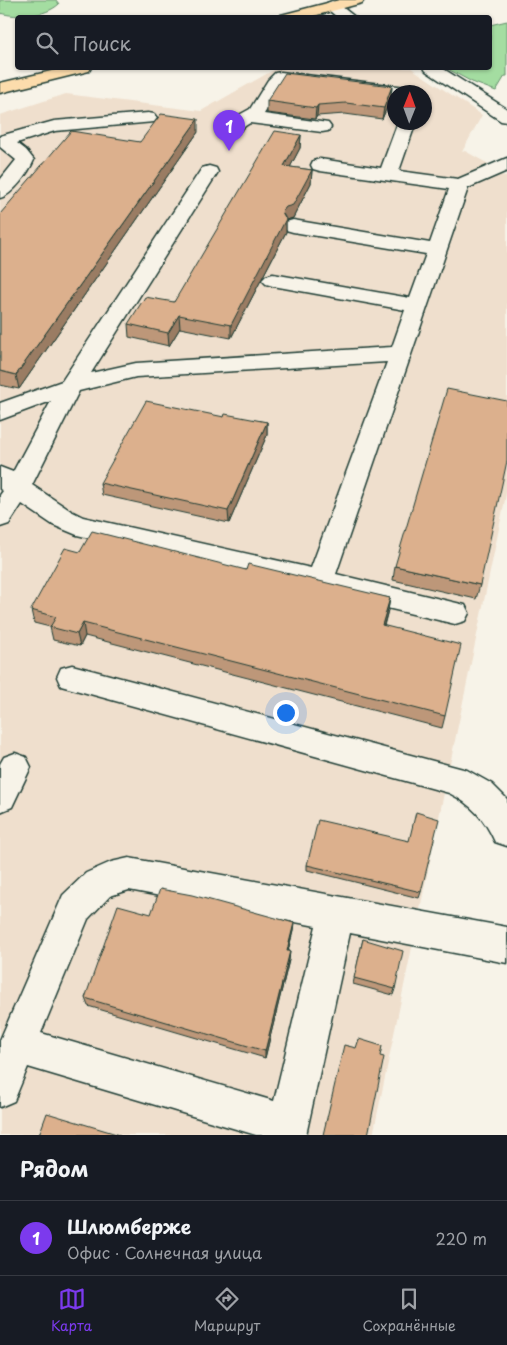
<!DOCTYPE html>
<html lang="ru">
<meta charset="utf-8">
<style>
:root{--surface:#171b24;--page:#242831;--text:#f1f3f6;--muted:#9ea1a6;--line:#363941;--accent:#7c3aed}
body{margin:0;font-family:"Playpen Sans",sans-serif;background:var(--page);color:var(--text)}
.compass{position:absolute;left:387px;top:85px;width:45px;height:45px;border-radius:50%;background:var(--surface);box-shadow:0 1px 4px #0004;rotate:1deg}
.you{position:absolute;left:285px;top:712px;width:18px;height:18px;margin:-12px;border:4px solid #fff;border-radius:50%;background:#1a73e8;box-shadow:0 0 0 8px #1a73e833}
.badge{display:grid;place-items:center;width:32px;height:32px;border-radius:50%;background:var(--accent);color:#fff;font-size:16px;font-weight:700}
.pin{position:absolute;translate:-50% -41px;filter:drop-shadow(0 1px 2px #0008)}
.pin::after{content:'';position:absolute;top:26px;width:18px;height:15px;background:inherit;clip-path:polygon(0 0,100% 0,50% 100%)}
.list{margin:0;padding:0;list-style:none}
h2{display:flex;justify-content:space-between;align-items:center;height:65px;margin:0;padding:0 20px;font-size:21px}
h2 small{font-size:16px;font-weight:400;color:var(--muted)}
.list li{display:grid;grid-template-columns:32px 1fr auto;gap:15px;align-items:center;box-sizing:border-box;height:75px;padding:0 20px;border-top:1px solid var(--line)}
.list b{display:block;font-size:19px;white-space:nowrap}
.list p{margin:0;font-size:16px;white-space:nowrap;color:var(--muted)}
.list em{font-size:16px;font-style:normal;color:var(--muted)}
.icon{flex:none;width:28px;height:28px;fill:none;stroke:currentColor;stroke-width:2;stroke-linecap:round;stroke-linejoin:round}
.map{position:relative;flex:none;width:507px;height:1135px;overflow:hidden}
.search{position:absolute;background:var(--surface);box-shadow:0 1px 4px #0004;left:15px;right:15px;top:15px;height:55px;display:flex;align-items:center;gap:12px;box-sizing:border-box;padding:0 18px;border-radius:5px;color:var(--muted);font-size:19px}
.sheet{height:140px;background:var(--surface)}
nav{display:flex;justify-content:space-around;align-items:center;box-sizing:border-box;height:70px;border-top:1px solid var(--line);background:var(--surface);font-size:14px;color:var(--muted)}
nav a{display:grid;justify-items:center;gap:2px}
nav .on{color:var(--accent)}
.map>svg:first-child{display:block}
.built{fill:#efdfcd;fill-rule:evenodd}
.green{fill:#a4dda1;stroke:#628d6a}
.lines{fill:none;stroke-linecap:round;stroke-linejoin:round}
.minor-casing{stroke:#1f3d34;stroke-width:3}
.major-casing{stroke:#1f3d34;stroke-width:3}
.minor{fill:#f7f3e8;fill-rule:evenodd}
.major{fill:#fcdcac;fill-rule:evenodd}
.wall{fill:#bd9779;stroke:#1f3d34}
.shaded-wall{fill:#9a7b63;stroke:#1f3d34}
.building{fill:#dcb08d;stroke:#1f3d34}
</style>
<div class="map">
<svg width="507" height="1135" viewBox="0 0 507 1135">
<rect width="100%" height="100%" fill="#f7f3e8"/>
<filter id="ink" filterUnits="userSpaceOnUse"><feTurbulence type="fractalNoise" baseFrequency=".02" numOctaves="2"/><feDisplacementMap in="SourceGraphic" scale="10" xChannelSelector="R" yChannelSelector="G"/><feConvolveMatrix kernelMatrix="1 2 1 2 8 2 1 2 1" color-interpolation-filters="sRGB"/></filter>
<g filter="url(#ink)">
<path class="built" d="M277,68H411L482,115L462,152L465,151L503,172L499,175L507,176V490L373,1135H0V115L66,94L201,111ZM394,92H424V122H394Z"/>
<g class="green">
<path d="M0,0H56L59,4C45,17 17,18 0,13Z"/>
<polygon points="507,21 507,76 505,76 496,91 472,82 446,68 490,68 490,25"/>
</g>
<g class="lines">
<defs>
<g id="minor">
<polygon points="332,1 337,3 356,18 338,18 324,6 327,3"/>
<polygon points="424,68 442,68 507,109 507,122 501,121 426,71"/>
<path d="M281,72L406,87L412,88L414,92H394V96L284,82L264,114L328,123L331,127L328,131L322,132L250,123C239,129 235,139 222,136L219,132L230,120L250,109L268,80L275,73Z"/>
<path d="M148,113L154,114L157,118L154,122L55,131L17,143L26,150L34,160C29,172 13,195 0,198V180L16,160L0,147V136L54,121Z"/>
<path d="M398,122H416L399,171L458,179L507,158V171L468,188L336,574L465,605L469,613L465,621L455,624L77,535L53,525L22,504L9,524L0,527V495L3,491L0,489V467L13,472L51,401L0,420V403L62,381L202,168L209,166L216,168L218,172L91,373L136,363L392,347L405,310L273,286L266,284L262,280L266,276L273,274L410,298L426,254L293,232L286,230L283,226L286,222L293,220L430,243L449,189L320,171L313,169L311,165L313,161L320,159L381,168ZM387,362L311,568L83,517L71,511L32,485L79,391L136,377Z"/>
<path d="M72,665L467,770L492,784L507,799V846L495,842C485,819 471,804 449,793L61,686L57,677L61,668Z"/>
<polygon points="15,753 26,757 31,767 12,807 0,812 0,764 4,757"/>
<path d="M129,858L507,927V963L350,933L306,1135H256L28,1067L14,1101L0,1107V1040L63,895L86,873L111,862ZM129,890L316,926L274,1101L41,1033L88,919L110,896Z"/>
</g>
<g id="major">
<polygon points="339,0 364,0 362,3 306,18 279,18 281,15"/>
<polygon points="64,68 91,68 89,71 0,93 0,83"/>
</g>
</defs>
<use href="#minor" class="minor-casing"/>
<use href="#major" class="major-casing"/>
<use href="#minor" class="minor"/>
<use href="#major" class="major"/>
</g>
<g class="wall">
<polygon points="392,86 391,98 382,119 345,114 317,116 315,119 267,113 267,101"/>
<polygon points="198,132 19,389 0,385 0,214 140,142"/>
<polygon points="301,135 300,148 290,167 312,170 311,183 293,218 286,220 286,232 231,338 180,328 169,346 129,337 128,324 174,302"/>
<polygon points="224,417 267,422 267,435 229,523 102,495 100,483"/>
<polygon points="80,552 246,570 390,598 388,610 384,626 445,716 442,728 85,636 80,646 53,640 50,627 34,623 31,610"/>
<polygon points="395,566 480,585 476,599 393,580"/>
<polygon points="409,841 421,892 419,898 307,870 307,865"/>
<polygon points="151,914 294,923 293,931 288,951 290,951 289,960 265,1058 88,1006 85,998"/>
<polygon points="363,939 395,989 393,995 353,984"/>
</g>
<g class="shaded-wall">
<polygon points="392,86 391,98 382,119 384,108"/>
<polygon points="318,105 317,116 315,119 316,108"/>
<polygon points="198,119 198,132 19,389 16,375"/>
<polygon points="301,135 300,148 284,179 284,166"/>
<polygon points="312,170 311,183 293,218 286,220 286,232 231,338 231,325 282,212"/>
<polygon points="179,315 180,328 169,346 168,333"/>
<polygon points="267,422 267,435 229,523 228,511"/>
<polygon points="390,598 388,610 380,638 382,625"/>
<polygon points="83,623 85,636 80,646 77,634"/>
<polygon points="294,923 293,931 286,959 287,951"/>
<polygon points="290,951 289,960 265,1058 265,1051"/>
</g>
<g class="building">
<polygon points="285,73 392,86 384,108 346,103 318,105 316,108 267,101"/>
<polygon points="161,114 198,119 16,375 0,371 0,214 71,131 140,142"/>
<polygon points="275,131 301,135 284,166 312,170 293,205 286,207 282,212 286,219 231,325 179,315 168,333 128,324 145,297 174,302"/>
<polygon points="447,389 507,401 507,461 480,585 395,566"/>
<polygon points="146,401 224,417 225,414 267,422 228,511 100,483"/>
<polygon points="92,531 246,570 248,564 390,598 382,625 461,645 445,716 83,623 77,634 50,627 56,617 31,610 65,548 80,552"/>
<polygon points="416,812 439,819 421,892 307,865 318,820 409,841"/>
<polygon points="160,889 192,895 294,923 287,951 290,951 265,1051 85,998 118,905 151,914"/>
<polygon points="363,939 403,951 395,989 354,978"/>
<polygon points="359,1039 382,1046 380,1056 384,1057 368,1135 323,1135 344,1045 356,1048"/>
<polygon points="47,1113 120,1135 39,1135"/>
</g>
</g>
</svg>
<svg class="compass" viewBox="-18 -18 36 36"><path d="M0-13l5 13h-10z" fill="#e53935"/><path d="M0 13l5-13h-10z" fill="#9ea1a6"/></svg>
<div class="you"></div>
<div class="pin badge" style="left:229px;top:151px">1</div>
<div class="search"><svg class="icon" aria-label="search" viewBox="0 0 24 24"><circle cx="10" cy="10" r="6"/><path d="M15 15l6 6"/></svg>Поиск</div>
</div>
<section class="sheet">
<h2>Рядом<small></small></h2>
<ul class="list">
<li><span class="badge">1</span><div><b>Шлюмберже</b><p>Офис · Солнечная улица</p></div><em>220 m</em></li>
</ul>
</section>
<nav>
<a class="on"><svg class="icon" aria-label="map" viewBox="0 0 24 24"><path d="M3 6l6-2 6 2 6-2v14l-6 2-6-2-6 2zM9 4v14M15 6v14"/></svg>Карта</a>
<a><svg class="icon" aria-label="directions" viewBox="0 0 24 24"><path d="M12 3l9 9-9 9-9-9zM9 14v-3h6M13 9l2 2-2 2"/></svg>Маршрут</a>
<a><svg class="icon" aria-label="saved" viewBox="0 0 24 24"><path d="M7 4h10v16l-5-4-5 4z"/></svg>Сохранённые</a>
</nav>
